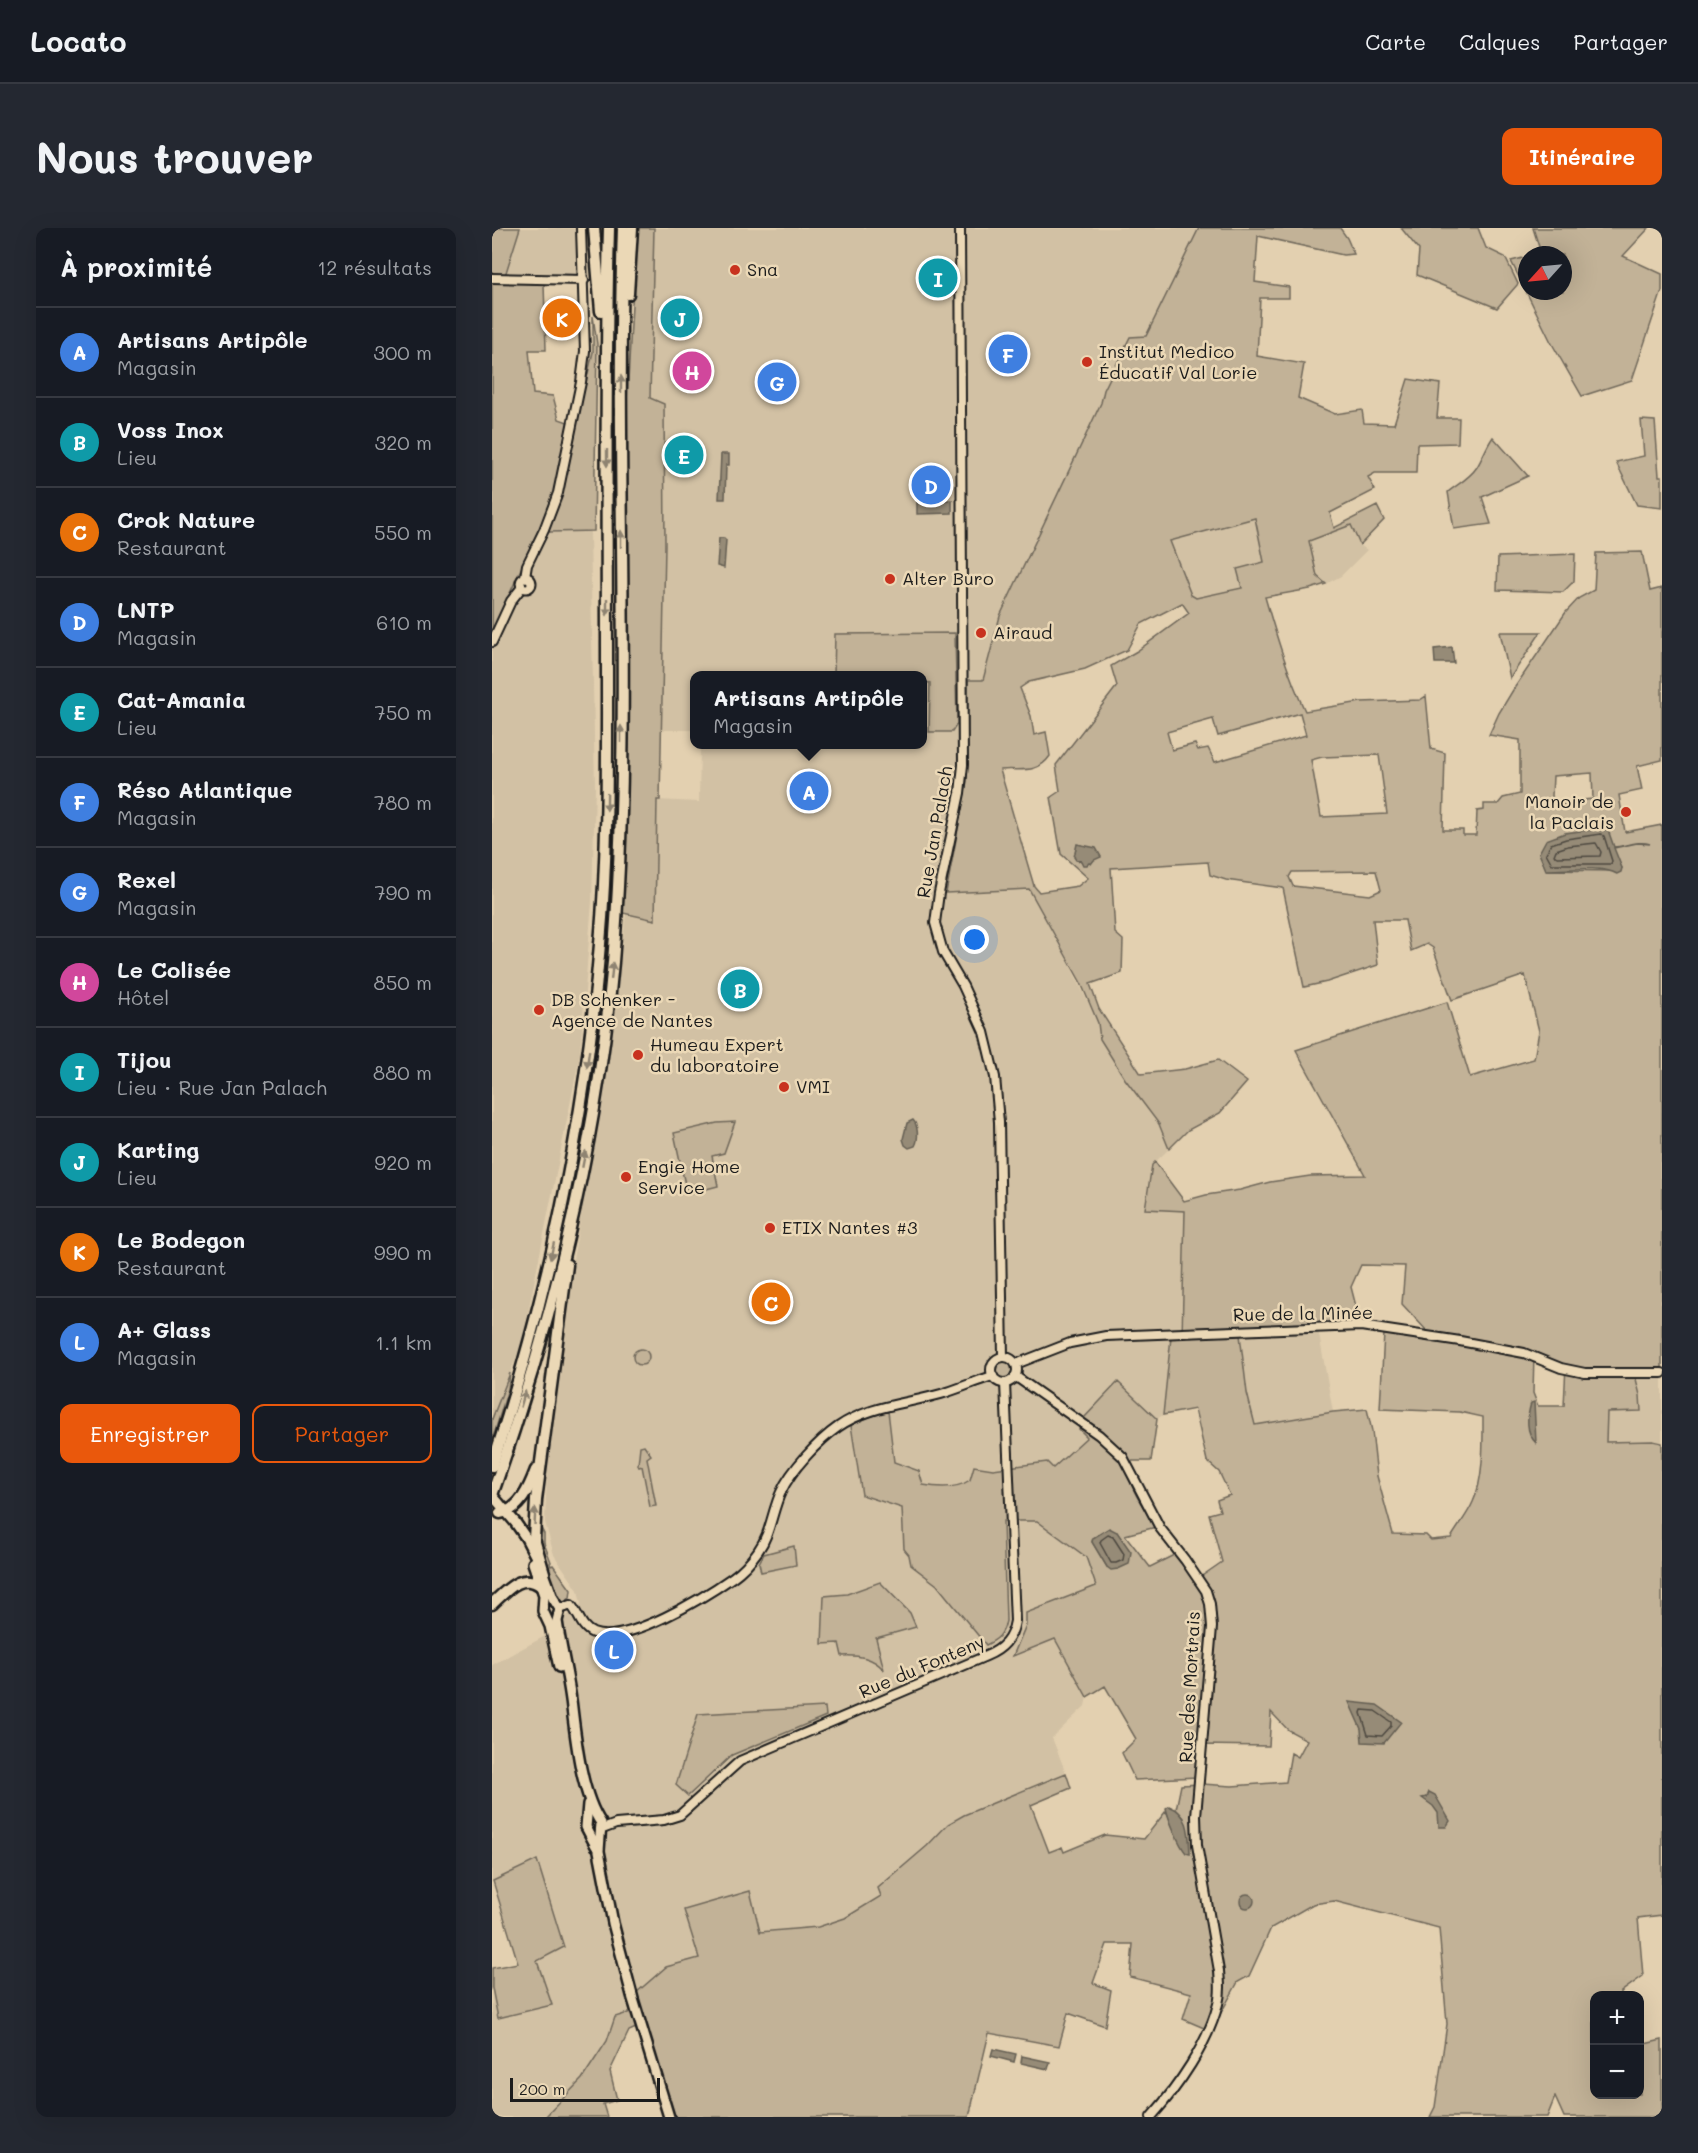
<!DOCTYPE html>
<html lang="fr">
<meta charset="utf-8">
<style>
:root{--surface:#171b24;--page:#242831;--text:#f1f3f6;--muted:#9ea1a6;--line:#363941;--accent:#ea580c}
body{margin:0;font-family:Mali,sans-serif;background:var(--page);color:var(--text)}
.controls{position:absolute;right:18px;bottom:18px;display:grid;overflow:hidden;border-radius:12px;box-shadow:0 6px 24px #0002}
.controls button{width:54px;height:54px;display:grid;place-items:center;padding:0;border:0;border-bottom:2px solid var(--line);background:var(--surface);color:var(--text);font:30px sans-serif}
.compass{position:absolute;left:1026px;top:18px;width:54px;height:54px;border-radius:50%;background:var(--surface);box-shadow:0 6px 24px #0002;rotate:243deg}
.scale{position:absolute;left:18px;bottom:15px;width:150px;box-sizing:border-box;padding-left:6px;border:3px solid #1c1c1c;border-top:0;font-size:16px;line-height:21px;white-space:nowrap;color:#1c1c1c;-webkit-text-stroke:4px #ebd8b6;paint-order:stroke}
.you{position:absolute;left:483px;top:712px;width:21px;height:21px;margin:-15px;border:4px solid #fff;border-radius:50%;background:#1a73e8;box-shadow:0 0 0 9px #1a73e833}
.badge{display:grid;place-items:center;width:39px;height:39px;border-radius:50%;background:var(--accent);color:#fff;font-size:20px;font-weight:700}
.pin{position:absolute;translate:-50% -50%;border:3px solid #fff;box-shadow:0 2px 6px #0006}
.popup{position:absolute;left:198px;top:443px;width:237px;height:78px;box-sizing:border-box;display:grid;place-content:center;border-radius:12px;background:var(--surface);filter:drop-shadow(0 2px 4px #0005);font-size:20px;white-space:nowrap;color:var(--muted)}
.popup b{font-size:22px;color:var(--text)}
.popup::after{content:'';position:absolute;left:50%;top:100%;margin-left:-12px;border:12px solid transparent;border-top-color:var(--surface)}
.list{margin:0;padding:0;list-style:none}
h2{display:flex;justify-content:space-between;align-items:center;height:78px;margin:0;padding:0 24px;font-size:26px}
h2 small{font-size:20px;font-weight:400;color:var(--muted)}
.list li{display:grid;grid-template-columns:39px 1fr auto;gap:18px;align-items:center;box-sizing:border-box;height:90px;padding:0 24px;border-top:2px solid var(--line)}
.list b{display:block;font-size:22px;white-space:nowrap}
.list p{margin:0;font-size:20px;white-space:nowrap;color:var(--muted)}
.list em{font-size:20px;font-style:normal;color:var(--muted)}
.actions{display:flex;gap:12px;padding:18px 24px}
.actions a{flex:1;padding:14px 0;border:2px solid var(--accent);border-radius:12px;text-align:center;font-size:21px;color:var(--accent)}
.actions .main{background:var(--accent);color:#fff}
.map{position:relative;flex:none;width:1170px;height:1889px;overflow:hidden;border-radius:12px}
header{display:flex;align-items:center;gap:36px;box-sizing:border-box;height:84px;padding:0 30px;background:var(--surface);border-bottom:2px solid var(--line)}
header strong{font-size:28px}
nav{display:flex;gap:33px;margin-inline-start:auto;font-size:21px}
.intro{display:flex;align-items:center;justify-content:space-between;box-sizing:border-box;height:144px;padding:0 36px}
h1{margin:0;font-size:42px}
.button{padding:15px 27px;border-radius:12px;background:var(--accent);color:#fff;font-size:21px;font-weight:700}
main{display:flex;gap:36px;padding:0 36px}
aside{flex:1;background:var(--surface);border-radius:12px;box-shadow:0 6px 24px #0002}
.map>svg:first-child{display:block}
.built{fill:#d2c1a4}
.green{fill:#c2b297;stroke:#6f675a;stroke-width:1.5;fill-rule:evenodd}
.water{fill:#968b77;stroke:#655f53;stroke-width:1.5}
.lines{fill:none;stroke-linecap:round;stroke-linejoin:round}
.shore{stroke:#4d4840;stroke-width:1.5}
.minor-casing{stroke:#1c1c1c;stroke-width:12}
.major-casing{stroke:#1c1c1c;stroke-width:14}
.highway-casing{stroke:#1c1c1c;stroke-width:15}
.minor{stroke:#ebd8b6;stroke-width:8}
.major{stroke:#ebd8b6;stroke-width:9}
.highway{stroke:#ebd8b6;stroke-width:10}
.oneway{fill:#8e8371}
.poi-dot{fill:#c8321e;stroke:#ebd8b6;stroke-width:2}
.labels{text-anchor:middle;stroke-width:5;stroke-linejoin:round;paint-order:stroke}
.poi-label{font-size:18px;fill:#1c1c1c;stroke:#ebd8b6;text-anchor:start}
.street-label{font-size:18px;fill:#1c1c1c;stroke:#ebd8b6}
</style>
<header>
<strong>Locato</strong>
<nav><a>Carte</a><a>Calques</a><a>Partager</a></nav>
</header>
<div class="intro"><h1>Nous trouver</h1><a class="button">Itinéraire</a></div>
<main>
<aside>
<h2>À proximité<small>12 résultats</small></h2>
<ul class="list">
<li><span class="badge" style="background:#3f7fe0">A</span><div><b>Artisans Artipôle</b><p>Magasin</p></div><em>300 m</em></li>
<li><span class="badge" style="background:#0f9aa8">B</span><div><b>Voss Inox</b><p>Lieu</p></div><em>320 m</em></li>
<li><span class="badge" style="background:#e8710a">C</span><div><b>Crok Nature</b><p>Restaurant</p></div><em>550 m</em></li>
<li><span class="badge" style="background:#3f7fe0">D</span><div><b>LNTP</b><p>Magasin</p></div><em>610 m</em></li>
<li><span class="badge" style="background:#0f9aa8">E</span><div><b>Cat-Amania</b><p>Lieu</p></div><em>750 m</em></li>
<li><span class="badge" style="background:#3f7fe0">F</span><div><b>Réso Atlantique</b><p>Magasin</p></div><em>780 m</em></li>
<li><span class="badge" style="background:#3f7fe0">G</span><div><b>Rexel</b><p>Magasin</p></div><em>790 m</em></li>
<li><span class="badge" style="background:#d1479c">H</span><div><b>Le Colisée</b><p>Hôtel</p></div><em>850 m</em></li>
<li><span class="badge" style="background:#0f9aa8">I</span><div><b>Tijou</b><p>Lieu · Rue Jan Palach</p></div><em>880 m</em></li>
<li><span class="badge" style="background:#0f9aa8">J</span><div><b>Karting</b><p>Lieu</p></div><em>920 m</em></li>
<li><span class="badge" style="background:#e8710a">K</span><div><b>Le Bodegon</b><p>Restaurant</p></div><em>990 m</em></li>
<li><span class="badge" style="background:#3f7fe0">L</span><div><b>A+ Glass</b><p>Magasin</p></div><em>1.1 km</em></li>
</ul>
<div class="actions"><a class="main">Enregistrer</a><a>Partager</a></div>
</aside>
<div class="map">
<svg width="1170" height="1889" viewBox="0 0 1170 1889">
<rect width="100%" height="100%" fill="#e3d0b0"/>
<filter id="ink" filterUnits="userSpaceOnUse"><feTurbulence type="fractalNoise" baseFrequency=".0167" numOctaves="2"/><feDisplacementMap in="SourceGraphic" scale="12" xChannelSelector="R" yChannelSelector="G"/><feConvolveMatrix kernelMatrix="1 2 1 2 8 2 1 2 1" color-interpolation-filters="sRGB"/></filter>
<g filter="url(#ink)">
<g class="built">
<polygon points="28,0 95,0 98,55 11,55"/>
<polygon points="162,0 707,0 654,108 638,109 612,162 609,175 508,388 490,453 476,452 475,553 454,664 537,661 564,708 606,795 608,811 633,851 667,896 677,921 660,937 681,983 693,982 689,1108 679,1109 671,1187 665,1191 626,1155 595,1209 561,1241 555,1234 501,1241 482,1238 478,1252 472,1257 442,1259 431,1257 427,1243 402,1234 377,1189 410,1280 412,1321 417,1327 419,1337 445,1357 494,1417 506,1411 511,1404 514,1393 511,1293 545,1293 594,1329 605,1358 535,1384 534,1397 521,1427 564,1411 595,1469 593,1478 560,1510 574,1545 472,1587 456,1596 390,1668 353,1690 326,1699 268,1704 258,1663 192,1682 208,1730 174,1739 148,1781 123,1789 115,1813 90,1851 53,1889 0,1889 0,1760 7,1790 60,1777 45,1733 58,1677 45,1632 0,1653 0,1437 68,1400 70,1392 89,1376 86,1362 62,1327 53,1294 55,1241 74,1071 118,824 134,685 163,692 165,572 207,574 208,517 431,516 431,448 203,448 203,502 169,502 173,317 172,176 158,170"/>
<polygon points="763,289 772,334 750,360 704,370 699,368 678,312"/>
<polygon points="860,297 868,317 875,322 849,348 834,356 825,348 816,313"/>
<polygon points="48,301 57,304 98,304 103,560 100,673 88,827 30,1115 0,1191 0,405"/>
<polygon points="826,1101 841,1184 763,1197 755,1165 747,1107"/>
<polygon points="1170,1141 1170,1215 1161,1213 1114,1214 1114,1184 1143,1151 1141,1143"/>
</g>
<g class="green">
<polygon points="0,0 28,0 11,54 52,56 54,122 37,122 41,166 61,168 67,191 84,197 101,124 101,88 105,116 102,303 57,304 47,301 0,405"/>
<polygon points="144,0 162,0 158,170 172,176 173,317 168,572 165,572 163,692 131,685 137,487 134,388 135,173"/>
<path d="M707,0H848L855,10L862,26L851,27L766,8L763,54L797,59V70H768L765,128L812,136L806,170L843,186L870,182L872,195L902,196L916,151L948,156L945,190H967L966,215L925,216L924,245H883L876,249L883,262L838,285L842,300L885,278L892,292L868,317L859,297L817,313L825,348L834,356L818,361L773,369C784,407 796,447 813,483L869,474L928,472L934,468L939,521L953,525L951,602H971V607H984L985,583L992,582V576H1006L1011,570L1028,566V512L997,507L1007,485L1021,462L1074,384L1087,370L1102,362L1104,325L1150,324L1158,363L1170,360V532L1145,538L1150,562L1127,567L1133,604L1170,597V1141L1142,1143L1148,1167L1149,1183L1115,1184L1114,1214L1161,1213L1170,1215V1687L1146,1690L1151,1748L1129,1764V1767L1102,1768V1866H1148V1817L1170,1812V1889H1072L1063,1869L1055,1889H938L943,1879L955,1796L947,1700L842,1673L821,1676L779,1700L757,1748L746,1754L719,1803L691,1791L699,1765L638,1749L641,1716H615L601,1755L619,1762L613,1798L576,1785L567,1818L497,1805L477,1889H181L144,1765L174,1739L207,1730L192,1682L258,1663L268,1704L326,1699L353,1690L389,1668L386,1660L435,1618L456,1596L472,1587L574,1545L579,1560L539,1577L557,1624L570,1619L572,1624L613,1607L652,1611L674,1583L683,1601L684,1609L692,1590L684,1581L689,1557L710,1556L740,1558L794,1554L799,1525L806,1529L815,1512L796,1502L779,1484L777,1518L708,1517L705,1549L643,1552L630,1525L644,1511L613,1458L595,1469L563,1411L521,1428L534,1397V1385L604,1358L594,1329L545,1293H511L514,1393C511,1407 506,1411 494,1417L445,1357L419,1337L417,1327L412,1321L410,1280L370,1267L359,1197L377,1189L396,1183L402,1234L427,1243L431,1257C447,1260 465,1261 478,1252L482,1238L501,1241L555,1234L561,1240L595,1209L587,1201L592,1190L626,1154L665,1191L659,1233H636C633,1256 652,1280 664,1299L633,1307L658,1339L684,1326L704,1352L730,1334L717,1286L728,1283L725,1272L738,1267L727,1244L715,1233L703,1181L671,1187L679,1109L690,1108L693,983L653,981L660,937L663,934L692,973L714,967L748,962L778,954L818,948L873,947L804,822L955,774L978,849L1042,831L1047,803L1033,747L960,772L941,720L935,716L919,723L913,692H881L886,737L835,754L812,759L791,660L734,652L718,647L716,634L619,640L623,705L631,712L630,745L598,756L607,781L649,846L693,841L726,832L755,854L728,885L696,902L677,921L667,896L633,851L608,811L606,795L589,755L537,661L454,665L475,553L476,452H491L508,388L609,175L612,162L638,109L654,108ZM763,290L772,334L745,341L750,360L704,370L699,367L678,313ZM690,375L697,385L645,423L619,438L625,458L564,537L568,563L559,569L569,626L596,650L586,658L547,664L542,658L508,542C527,540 545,547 558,528L554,504L542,507L539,488L528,460L537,454L593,441L635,422L649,396ZM808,485L814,507L723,534L716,520L706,522L703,516L680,522L675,504L721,491L726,508ZM887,527L895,586L829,589L819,532L830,529ZM1100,545L1101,571L1080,573L1066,578L1060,568L1061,548ZM1128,636L1130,640L1120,643L1054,642ZM884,643L889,662L878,667L801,658L797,649L800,644ZM869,1037L913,1038L910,1076L935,1103L934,1111L892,1105L888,1181L968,1184L991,1189C991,1214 992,1251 981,1274C976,1286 966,1298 959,1310L939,1312L934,1307L901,1306L885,1248L880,1203L875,1181L841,1184L763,1197L755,1165L748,1107L789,1103L864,1100L868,1094L859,1059ZM1042,1125L1074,1137L1072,1178H1046L1041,1165ZM625,1304L631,1314L615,1339L600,1314L601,1310Z"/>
<polygon points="909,0 986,0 994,20 1013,29 1026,56 1005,80 925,47 927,22"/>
<polygon points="1041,0 1157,0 1131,28 1170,46 1170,63 1140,152 1090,168 1059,114 1019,33 1035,29 1035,63 1071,63 1071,27 1040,27 1048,22"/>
<polygon points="1149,192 1163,193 1167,248 1170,248 1170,280 1145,277 1124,234 1152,228"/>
<path d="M1001,209L1036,248L990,269L999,296L962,301L956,264C966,256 978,250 985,239C991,229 994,219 1001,209Z"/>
<polygon points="1083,326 1082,353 1071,364 1005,362 1006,329"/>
<polygon points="1008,404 1049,404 1018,450"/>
<polygon points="463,405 465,496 460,504 437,504 438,455 431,454 431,448 342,447 343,406"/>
<polygon points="243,894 232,925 220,928 226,958 195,966 182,905 225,895"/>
<circle cx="149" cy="1129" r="8"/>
<circle cx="512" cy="1142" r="9"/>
<polygon points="18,1145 16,1161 0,1213 0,1191"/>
<polygon points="152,1217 159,1227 155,1230 164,1278 158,1279 150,1238 147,1239 146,1237 148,1218"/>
<polygon points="44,1290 52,1306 52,1315 59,1334 58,1335 59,1338 61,1337 79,1362 78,1370 72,1374 65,1372 48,1321"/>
<polygon points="302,1318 304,1337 269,1344 267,1335 272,1326"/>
<path d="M388,1354L418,1385L424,1399L384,1410L392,1442C381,1429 366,1427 350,1428L347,1415L330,1416L332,1368L355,1366Z"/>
<polygon points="333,1479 334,1488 240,1527 196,1568 184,1557 206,1486"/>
<polygon points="45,1632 72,1719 45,1733 60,1777 6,1790 0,1760 0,1740 26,1735 1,1653"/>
<polygon points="139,1784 144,1800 137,1803 118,1843 125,1872 111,1876 115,1889 53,1889 90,1851 115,1813 123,1789"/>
</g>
<g class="water">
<polygon points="229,226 237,226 237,237 234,237 233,271 227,271"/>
<polygon points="460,272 460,285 425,286 425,273"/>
<polygon points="227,310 232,310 234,312 232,340 225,338"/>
<polygon points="960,419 962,435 943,435 942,421"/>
<path d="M1111,600L1116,602L1122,619C1134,618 1147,612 1158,616L1145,615L1122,620L1130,640L1129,644L1125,646C1110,637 1072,642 1054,642L1047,625L1054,612L1073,605Z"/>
<polygon points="585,616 604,620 609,629 602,632 599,636 597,635 595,637 591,637 589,633 584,632 582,629"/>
<path d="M421,892C426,897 427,911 423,918L417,920L413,917L411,911L415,895Z"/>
<path d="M1042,1174L1044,1215C1033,1204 1035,1189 1039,1175Z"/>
<polygon points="617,1300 625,1304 639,1324 637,1336 626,1341 619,1342 615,1339 600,1314 601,1310"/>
<polygon points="857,1474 885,1477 909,1494 892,1515 870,1514 869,1501"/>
<polygon points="937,1564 943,1567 958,1593 954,1599 947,1599 946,1585 941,1578 930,1570 935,1569"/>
<path d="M677,1578C698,1586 697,1607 698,1626L694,1625C687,1617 676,1590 674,1580Z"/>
<circle cx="755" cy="1673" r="7"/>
<polygon points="501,1821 524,1826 522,1834 499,1828"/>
<polygon points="530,1828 558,1834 556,1841 529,1835"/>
</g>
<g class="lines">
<g class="shore">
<polygon points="1109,606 1112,608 1120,633 1119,636 1060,636 1054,625 1059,616 1074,611"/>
<polygon points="1104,615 1109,624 1108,628 1065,629 1062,627 1064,622 1076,618"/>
<polygon points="616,1307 621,1309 632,1326 631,1332 624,1335 619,1335 608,1315 609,1312"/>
<polygon points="870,1482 883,1483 899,1494 899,1498 890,1508 876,1507 869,1485"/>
</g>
<defs>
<g id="minor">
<polyline points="468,0 471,537 468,565 447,665 443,695 451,724 471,758 492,804 503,849 507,894 511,1128"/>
<polyline points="0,50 92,52"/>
<polyline points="33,349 35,337 52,302 66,265 89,154 93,123 89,0"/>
<circle cx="34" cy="355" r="5.5"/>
<polyline points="0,414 19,373 30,359"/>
<circle cx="512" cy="1142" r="13"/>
<polyline points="524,1136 578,1115 614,1108 869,1098 968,1113 1032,1125 1069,1140 1093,1145 1170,1145"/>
<path d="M523,1148L607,1207L631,1229L668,1300L693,1332L714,1363L718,1376L720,1399L704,1588L705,1617L727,1743C728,1754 729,1765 726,1776C716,1816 686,1859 659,1889"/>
<path d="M68,1381L79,1377C87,1386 89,1400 101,1405C134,1418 214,1368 241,1349C251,1342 259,1333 266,1323C279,1305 280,1283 289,1264C299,1242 326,1213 346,1199C376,1178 414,1176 449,1166C467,1161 483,1153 501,1148"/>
<path d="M108,1602L124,1596L172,1592L188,1587L248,1533L494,1428C511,1421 520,1411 523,1393L513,1155"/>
</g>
<g id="major">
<path d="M0,1267L23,1294L34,1310L52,1345L61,1370L68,1381L65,1393C69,1422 77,1451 80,1480C84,1514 90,1568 109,1595L107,1623L121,1695L141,1771L177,1889"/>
<polyline points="41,1335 52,1367 51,1383 58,1398 67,1439"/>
<polyline points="96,1576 94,1599 104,1618"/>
</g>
<g id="highway">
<polyline points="102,0 109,83"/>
<polyline points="136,66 140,0"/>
<path d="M0,1238C55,1069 94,894 108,716C116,624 115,532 115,440C115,293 113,147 117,0"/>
<path d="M0,1267C60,1096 105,915 121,734C141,490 123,244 131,0"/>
<path d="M8,1285C28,1283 38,1258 44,1242"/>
<polyline points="52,1345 42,1311 44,1272 75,1037"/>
<path d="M0,1376C14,1363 30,1343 49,1358"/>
</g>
</defs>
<use href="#minor" class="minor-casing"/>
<use href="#major" class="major-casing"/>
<use href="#highway" class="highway-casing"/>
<use href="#minor" class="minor"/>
<use href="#major" class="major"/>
<use href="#highway" class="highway"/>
</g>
<defs><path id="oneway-solid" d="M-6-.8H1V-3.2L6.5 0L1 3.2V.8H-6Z" transform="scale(1.5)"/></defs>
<g class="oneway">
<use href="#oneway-solid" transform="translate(129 156) rotate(-90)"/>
<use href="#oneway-solid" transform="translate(115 230) rotate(90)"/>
<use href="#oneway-solid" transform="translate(129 311) rotate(-90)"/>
<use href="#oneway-solid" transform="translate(115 379) rotate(90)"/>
<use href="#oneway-solid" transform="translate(129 506) rotate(-90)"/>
<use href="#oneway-solid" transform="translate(115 574) rotate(91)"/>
<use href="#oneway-solid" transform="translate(120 743) rotate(-84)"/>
<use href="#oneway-solid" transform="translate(96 831) rotate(98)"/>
<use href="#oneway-solid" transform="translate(92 931) rotate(-79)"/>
<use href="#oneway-solid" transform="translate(60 1023) rotate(103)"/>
<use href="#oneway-solid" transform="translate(31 1171) rotate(-73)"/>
<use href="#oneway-solid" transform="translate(43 1288) rotate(-87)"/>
</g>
</g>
<g class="poi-dot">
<circle cx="243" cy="42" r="6"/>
<circle cx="595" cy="134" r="6"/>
<circle cx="398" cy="351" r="6"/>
<circle cx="489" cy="405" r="6"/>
<circle cx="1134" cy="584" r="6"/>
<circle cx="47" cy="782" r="6"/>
<circle cx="146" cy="827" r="6"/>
<circle cx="292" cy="859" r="6"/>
<circle cx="134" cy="949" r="6"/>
<circle cx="278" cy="1000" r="6"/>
</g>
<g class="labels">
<g class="poi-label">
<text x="255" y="48">Sna</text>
<text x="607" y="130">Institut Medico<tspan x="607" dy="21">Éducatif Val Lorie</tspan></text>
<text x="410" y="357">Alter Buro</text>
<text x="501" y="411">Airaud</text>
<text x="1122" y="580" text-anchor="end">Manoir de<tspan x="1122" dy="21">la Paclais</tspan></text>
<text x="59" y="778">DB Schenker -<tspan x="59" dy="21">Agence de Nantes</tspan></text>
<text x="158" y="823">Humeau Expert<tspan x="158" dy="21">du laboratoire</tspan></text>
<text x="304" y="865">VMI</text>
<text x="146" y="945">Engie Home<tspan x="146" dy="21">Service</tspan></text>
<text x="290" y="1006">ETIX Nantes #3</text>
</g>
<g class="street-label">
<text transform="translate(443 604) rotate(-80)" y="6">Rue Jan Palach</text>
<text transform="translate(811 1086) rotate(-1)" y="6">Rue de la Minée</text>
<text transform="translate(430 1439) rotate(-23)" y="6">Rue du Fonteny</text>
<text transform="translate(698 1459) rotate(-87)" y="6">Rue des Mortrais</text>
</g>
</g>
</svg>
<div class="controls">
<button>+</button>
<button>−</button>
</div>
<svg class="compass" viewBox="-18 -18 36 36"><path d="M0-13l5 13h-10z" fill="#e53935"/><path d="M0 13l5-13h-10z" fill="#9ea1a6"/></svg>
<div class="scale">200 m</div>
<div class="you"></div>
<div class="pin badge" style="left:317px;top:563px;background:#3f7fe0">A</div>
<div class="popup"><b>Artisans Artipôle</b>Magasin</div>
<div class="pin badge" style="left:248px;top:761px;background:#0f9aa8">B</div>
<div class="pin badge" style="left:279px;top:1074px;background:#e8710a">C</div>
<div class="pin badge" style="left:439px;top:257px;background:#3f7fe0">D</div>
<div class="pin badge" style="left:192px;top:227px;background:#0f9aa8">E</div>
<div class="pin badge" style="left:516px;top:126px;background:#3f7fe0">F</div>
<div class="pin badge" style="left:285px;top:154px;background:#3f7fe0">G</div>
<div class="pin badge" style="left:200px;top:143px;background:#d1479c">H</div>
<div class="pin badge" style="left:446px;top:50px;background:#0f9aa8">I</div>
<div class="pin badge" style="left:188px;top:90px;background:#0f9aa8">J</div>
<div class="pin badge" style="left:70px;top:90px;background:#e8710a">K</div>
<div class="pin badge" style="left:122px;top:1422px;background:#3f7fe0">L</div>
</div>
</main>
